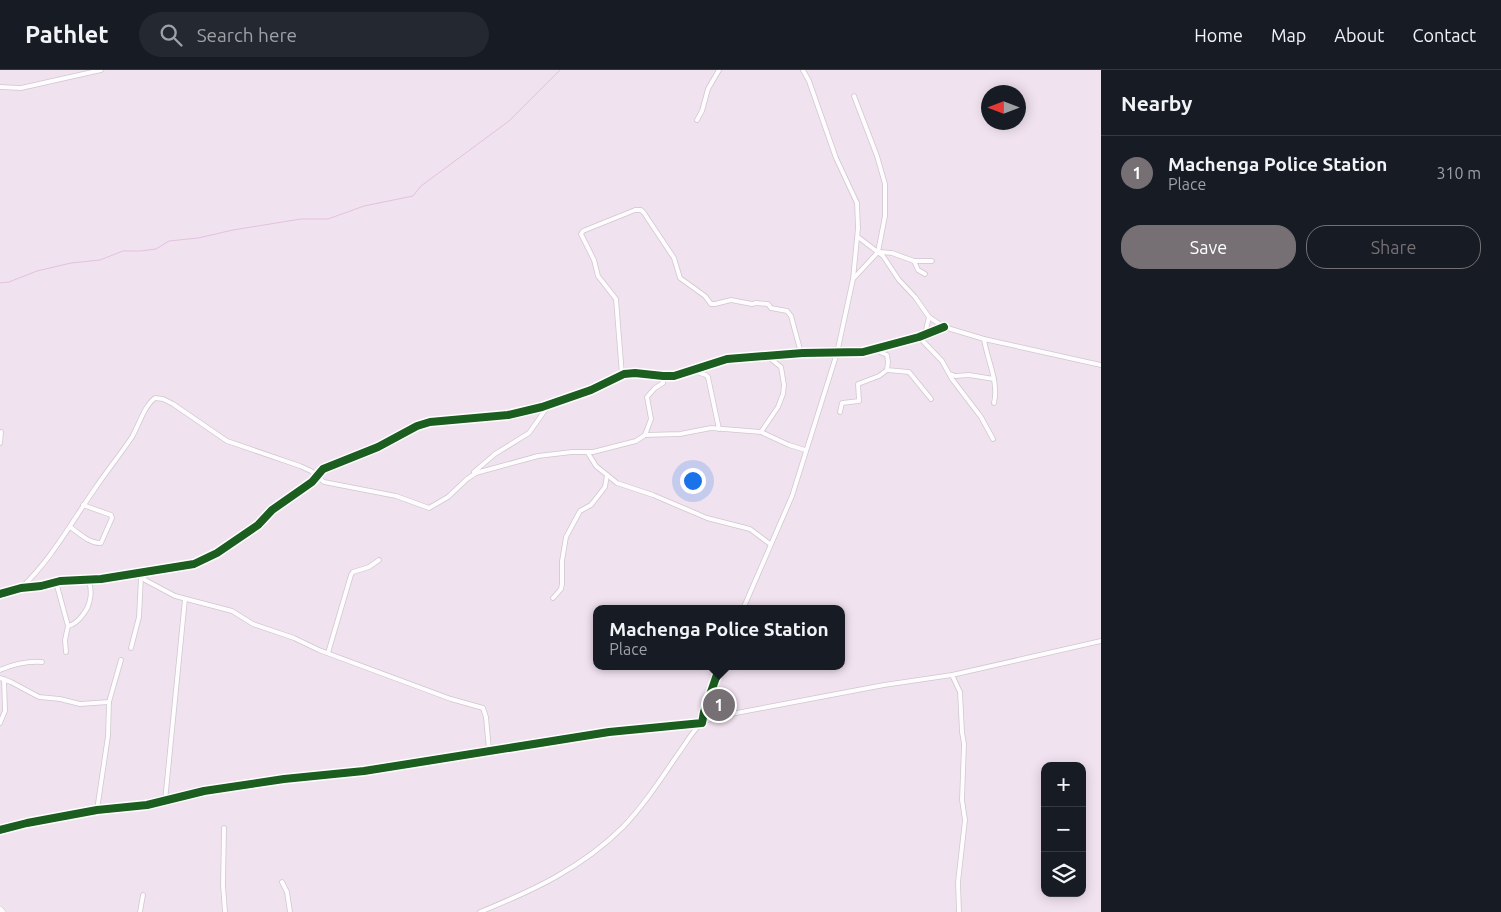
<!DOCTYPE html>
<meta charset="utf-8">
<style>
:root{--surface:#171b24;--page:#242831;--text:#f1f3f6;--muted:#9ea1a6;--line:#363941;--accent:#767075}
body{margin:0;font-family:Ubuntu,sans-serif;background:var(--page);color:var(--text)}
.controls{position:absolute;right:15px;bottom:15px;display:grid;overflow:hidden;border-radius:10px;box-shadow:0 2px 12px #0003}
.controls button{width:45px;height:45px;display:grid;place-items:center;padding:0;border:0;border-bottom:1px solid var(--line);background:var(--surface);color:var(--text);font:25px sans-serif}
.compass{position:absolute;left:981px;top:15px;width:45px;height:45px;border-radius:50%;background:var(--surface);box-shadow:0 2px 12px #0003;rotate:270deg}
.you{position:absolute;left:692px;top:410px;width:18px;height:18px;margin:-12px;border:4px solid #fff;border-radius:50%;background:#1a73e8;box-shadow:0 0 0 8px #1a73e833}
.badge{display:grid;place-items:center;width:32px;height:32px;border-radius:50%;background:var(--accent);color:#fff;font-size:16px;font-weight:700}
.pin{position:absolute;translate:-50% -50%;border:2px solid #fff;box-shadow:0 1px 5px #0006}
.popup{position:absolute;left:593px;top:535px;width:252px;height:65px;box-sizing:border-box;display:grid;place-content:center;border-radius:10px;background:var(--surface);filter:drop-shadow(0 1px 4px #0005);font-size:16px;white-space:nowrap;color:var(--muted)}
.popup b{font-size:19px;color:var(--text)}
.popup::after{content:'';position:absolute;left:50%;top:100%;margin-left:-10px;border:10px solid transparent;border-top-color:var(--surface)}
.list{margin:0;padding:0;list-style:none}
h2{display:flex;justify-content:space-between;align-items:center;height:65px;margin:0;padding:0 20px;font-size:21px}
h2 small{font-size:16px;font-weight:400;color:var(--muted)}
.list li{display:grid;grid-template-columns:32px 1fr auto;gap:15px;align-items:center;box-sizing:border-box;height:75px;padding:0 20px;border-top:1px solid var(--line)}
.list b{display:block;font-size:19px;white-space:nowrap}
.list p{margin:0;font-size:16px;white-space:nowrap;color:var(--muted)}
.list em{font-size:16px;font-style:normal;color:var(--muted)}
.actions{display:flex;gap:10px;padding:15px 20px}
.actions a{flex:1;padding:11px 0;border:1px solid var(--accent);border-radius:20px;text-align:center;font-size:18px;color:var(--accent)}
.actions .main{background:var(--accent);color:#fff}
.icon{flex:none;width:28px;height:28px;fill:none;stroke:currentColor;stroke-width:2;stroke-linecap:round;stroke-linejoin:round}
.map{position:relative;flex:none;width:1101px;height:842px;overflow:hidden}
header{display:flex;align-items:center;gap:30px;box-sizing:border-box;height:70px;padding:0 25px;background:var(--surface);border-bottom:1px solid var(--line)}
header strong{font-size:24px}
nav{display:flex;gap:28px;margin-inline-start:auto;font-size:18px}
.search{width:350px;height:45px;background:var(--page);display:flex;align-items:center;gap:12px;box-sizing:border-box;padding:0 18px;border-radius:28px;color:var(--muted);font-size:19px}
main{display:flex}
aside{flex:1;background:var(--surface)}
.map>svg:first-child{display:block}
.built{fill:#f1e2ef;fill-rule:evenodd}
.lines{fill:none;stroke-linecap:round;stroke-linejoin:round}
.stream{stroke:#e4c1df;stroke-width:1}
.street-casing{stroke:#cec8cd;stroke-width:5.5}
.highway-casing{stroke:#cec8cd;stroke-width:9}
.street{stroke:#fefcfe;stroke-width:4}
.highway{stroke:#fefcfe;stroke-width:8}
.cycleway-casing{stroke:#fff;stroke-width:11}
.cycleway{stroke:#1b5e20;stroke-width:8}
</style>
<header>
<strong>Pathlet</strong>
<div class="search"><svg class="icon" aria-label="search" viewBox="0 0 24 24"><circle cx="10" cy="10" r="6"/><path d="M15 15l6 6"/></svg>Search here</div>
<nav><a>Home</a><a>Map</a><a>About</a><a>Contact</a></nav>
</header>
<main>
<div class="map">
<svg width="1101" height="842" viewBox="0 0 1101 842">
<rect width="100%" height="100%" fill="#f6eef5"/>
<path class="built" d="M0,0H1101V842H0ZM988,22H1018V52H988ZM596,539H842V596H596ZM1045,696H1082V823H1045Z"/>
<g class="lines">
<polyline class="stream" points="0,213 9,212 37,201 71,193 100,190 123,181 140,181 156,179 169,171 198,168 233,160 301,149 328,149 364,136 413,126 421,116 509,51 560,0"/>
<defs>
<g id="street">
<polyline points="0,17 21,18 101,0"/>
<polyline points="854,26 877,86 885,114 885,146 878,182 854,208"/>
<polyline points="697,50 702,41 708,19 719,0"/>
<polyline points="858,167 883,186 899,210 915,227 929,247 944,257 984,269 1101,295"/>
<polyline points="880,182 892,183 914,191 932,191"/>
<polyline points="914,191 918,200 925,204"/>
<polyline points="925,264 929,247"/>
<polyline points="919,267 942,291 952,309 981,347 993,369"/>
<path d="M984,269C987,290 999,311 994,333"/>
<polyline points="875,280 887,285 888,292 887,300 909,302 931,329"/>
<polyline points="691,300 706,305 708,307 719,359"/>
<polyline points="950,304 955,306 969,305 994,309"/>
<polyline points="622,305 616,229 598,206 594,190 581,164 583,161 635,140 641,140 644,143 674,188 680,208 705,226 711,234 715,234 731,230 752,234 756,233 768,234 771,238 787,241 791,246 801,283"/>
<polyline points="840,342 842,333 859,331 858,314 879,306 887,300"/>
<polyline points="761,362 778,337 783,324 784,315 781,297 767,286"/>
<polyline points="645,365 651,349 647,327 655,318 663,313 663,306"/>
<polyline points="0,373 1,362"/>
<polyline points="588,383 596,396 617,413 653,425 707,448 750,459 770,474"/>
<polyline points="474,402 495,384 529,363 548,336"/>
<path d="M70,457C79,463 90,474 101,473L112,448L111,445L83,435"/>
<polyline points="140,502 145,510 175,526 232,541 253,554 294,568 319,580 451,629 483,638 486,647 489,680"/>
<polyline points="56,512 68,556 65,570 66,582"/>
<path d="M21,518C51,490 71,453 94,420C106,402 120,385 132,367C139,355 144,336 155,328L163,329L173,334L227,371L300,396L311,401L324,412L396,426L429,438L448,427L467,409L476,403L538,386L572,382H593L636,371L645,365L680,364L711,358L761,362L789,375L805,380"/>
<polyline points="0,524 21,518 41,516 60,511 101,509 194,494 217,483 258,455 272,440 312,412 323,399 378,377 417,356 430,352 508,345 542,337 591,320 624,304 635,303 663,306 674,306 727,289 803,283 863,282 919,267 944,257"/>
<polyline points="553,528 561,519 562,514 562,491 566,467 580,441 591,435 605,417 607,405"/>
<polyline points="743,539 792,426 837,283 853,209 858,158 857,133 836,88 809,11 803,0"/>
<path d="M68,556C78,554 89,539 90,529C92,522 90,516 89,509"/>
<polyline points="131,578 139,547 141,507"/>
<polyline points="328,583 351,505 353,502 369,497 379,490"/>
<path d="M0,600C14,594 27,591 42,592"/>
<polyline points="952,605 960,622 962,662 964,674 962,730 965,750 958,812 959,842"/>
<polyline points="0,608 11,612 39,627 60,629 80,634 109,632"/>
<polyline points="0,653 5,641 4,609"/>
<polyline points="165,731 185,529"/>
<polyline points="97,740 108,666 109,632 121,590"/>
<polyline points="224,758 223,815 225,842"/>
<polyline points="0,760 27,753 97,740 147,735 204,721 284,709 364,701 609,662 702,653 704,642 720,596"/>
<polyline points="282,812 287,822 290,842"/>
<polyline points="140,842 143,825"/>
<path d="M480,842C532,821 582,798 623,757C644,735 661,709 678,684C685,675 692,661 701,654C705,651 710,649 715,647L884,615L952,605L1101,571"/>
</g>
<polyline id="highway" points="0,841 1,842"/>
</defs>
<use href="#street" class="street-casing"/>
<use href="#highway" class="highway-casing"/>
<use href="#street" class="street"/>
<use href="#highway" class="highway"/>
<defs>
<g id="cycleway">
<polyline points="0,524 21,518 41,516 60,511 101,509 194,494 217,483 258,455 272,440 312,412 323,399 378,377 417,356 430,352 508,345 542,337 591,320 624,304 635,303 663,306 674,306 727,289 803,283 863,282 919,267 944,257"/>
<polyline points="0,760 27,753 97,740 147,735 204,721 284,709 364,701 609,662 702,653 704,642 720,596"/>
</g>
</defs>
<use href="#cycleway" class="cycleway-casing"/>
<use href="#cycleway" class="cycleway"/>
</g>
</svg>
<div class="controls">
<button>+</button>
<button>−</button>
<button><svg class="icon" aria-label="layers" viewBox="0 0 24 24"><path d="M12 4l9 5-9 5-9-5zM3 14l9 5 9-5"/></svg></button>
</div>
<svg class="compass" viewBox="-18 -18 36 36"><path d="M0-13l5 13h-10z" fill="#e53935"/><path d="M0 13l5-13h-10z" fill="#9ea1a6"/></svg>
<div class="you"></div>
<div class="pin badge" style="left:719px;top:635px">1</div>
<div class="popup"><b>Machenga Police Station</b>Place</div>
</div>
<aside>
<h2>Nearby<small></small></h2>
<ul class="list">
<li><span class="badge">1</span><div><b>Machenga Police Station</b><p>Place</p></div><em>310 m</em></li>
</ul>
<div class="actions"><a class="main">Save</a><a>Share</a></div>
</aside>
</main>
